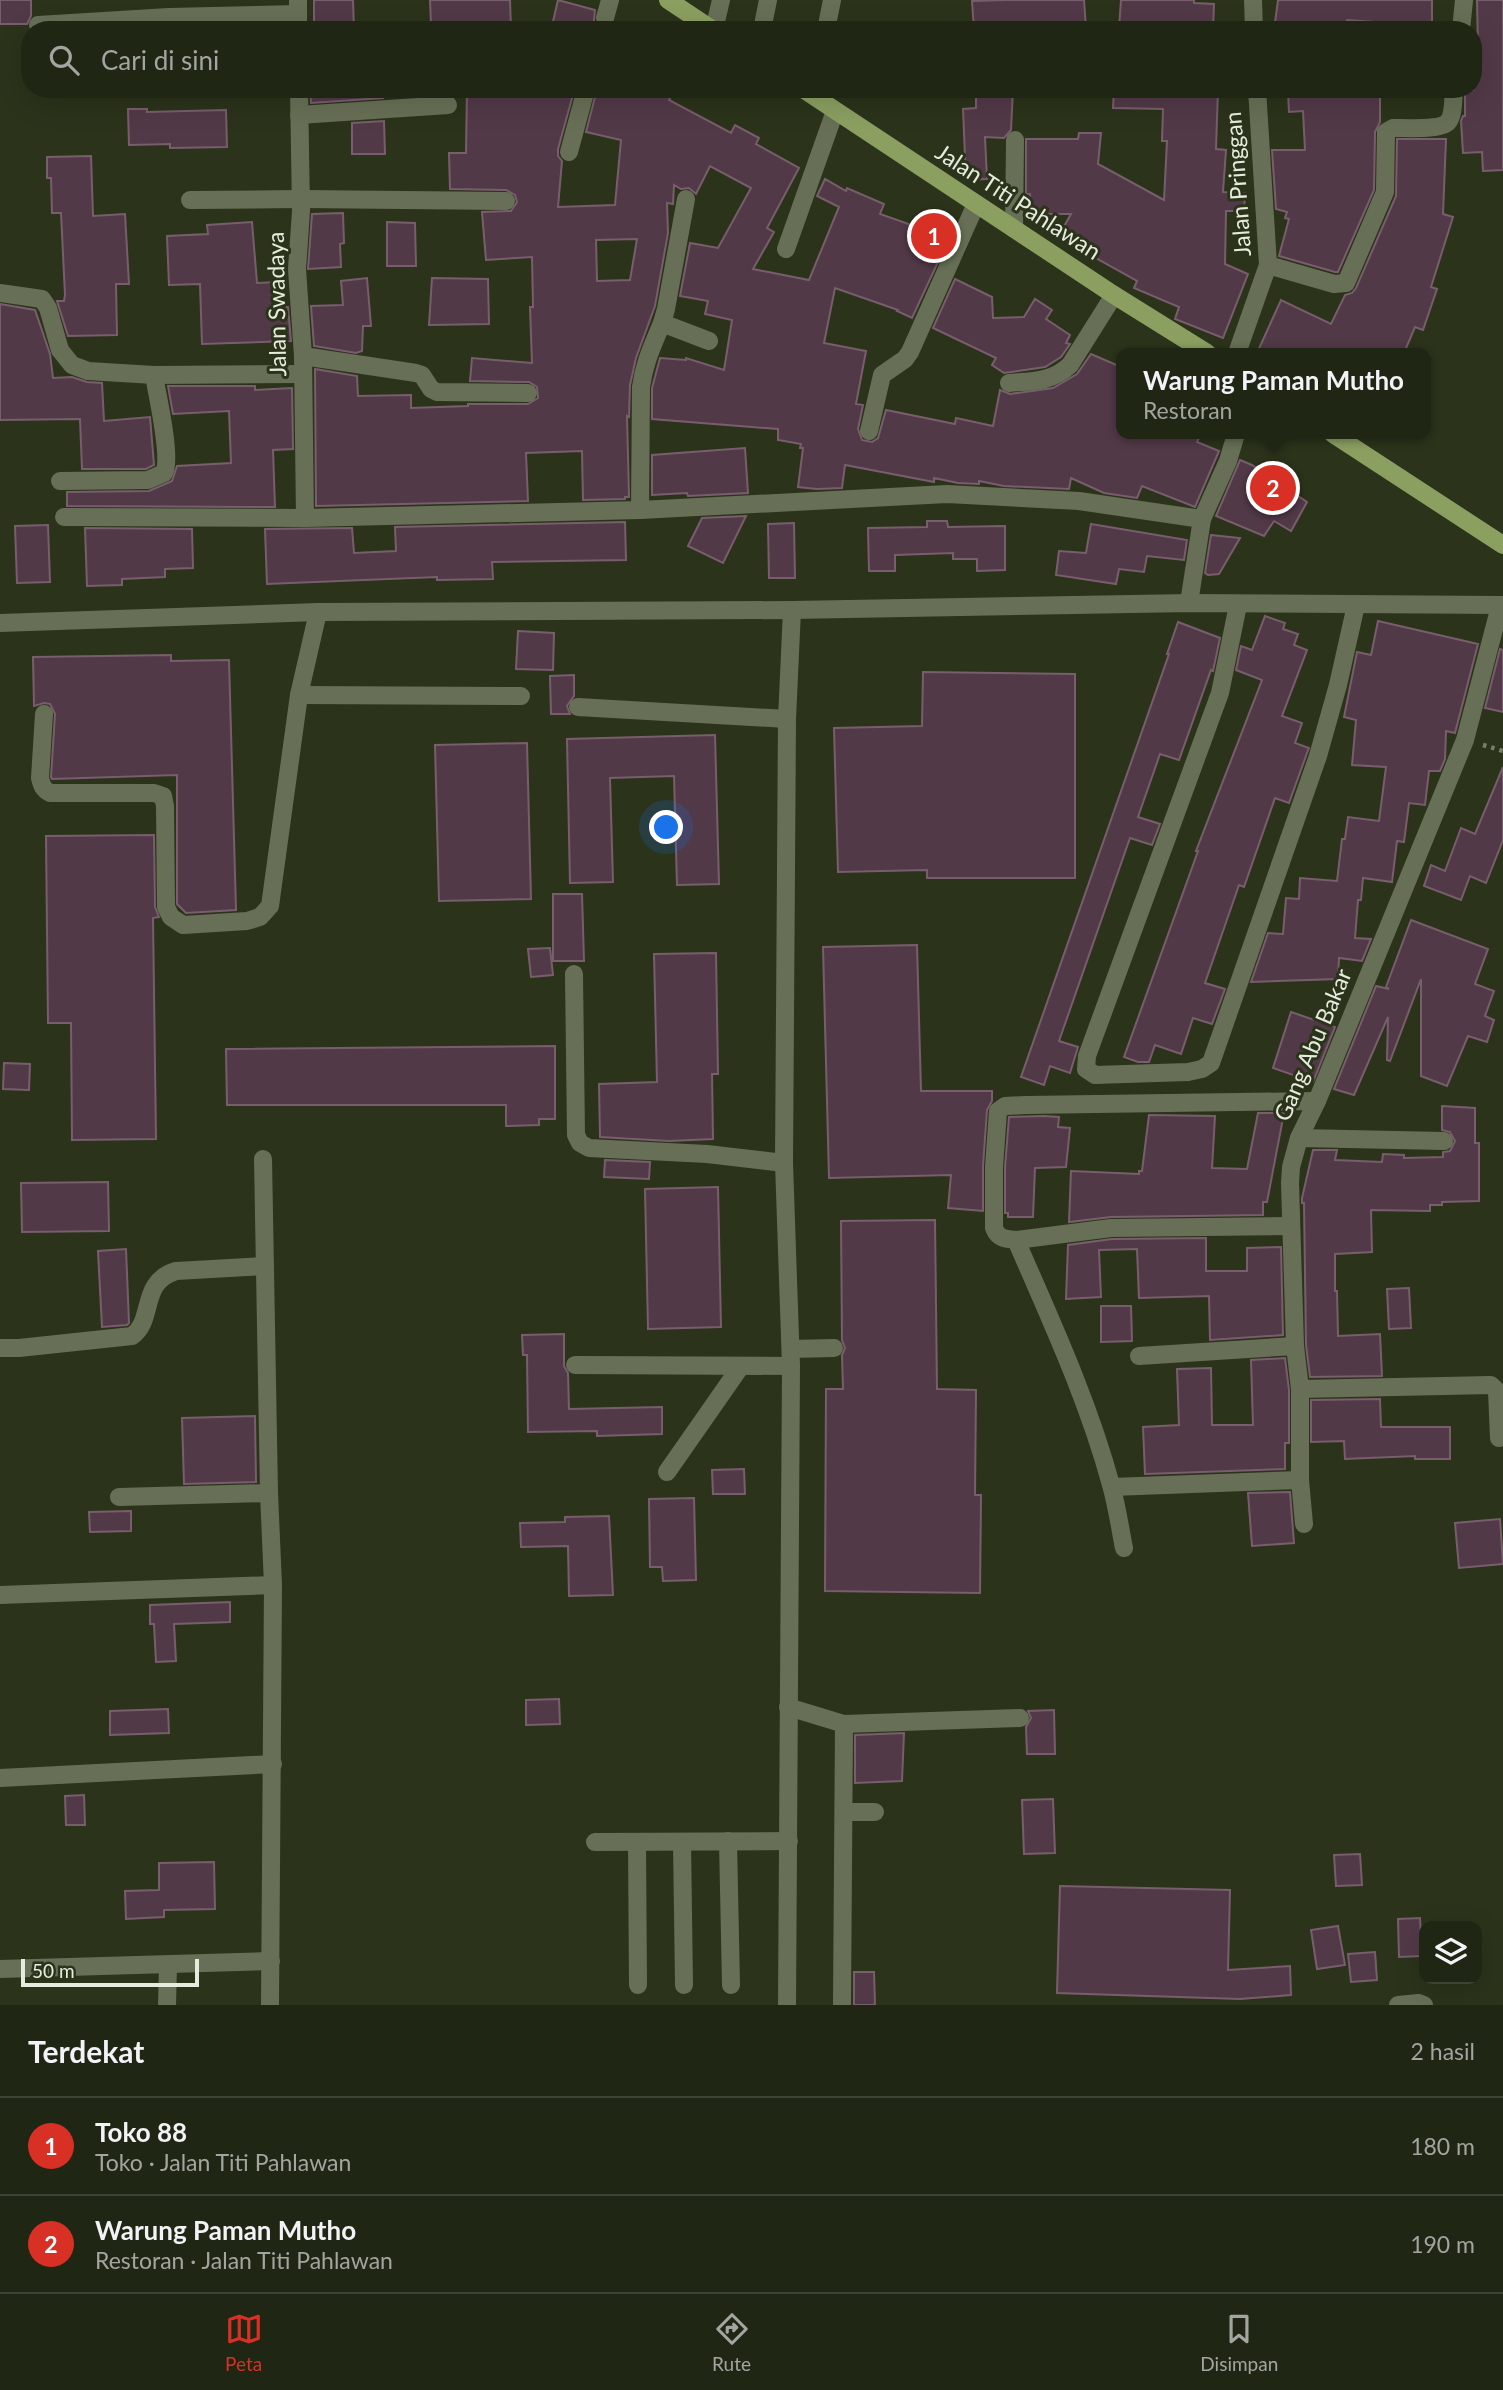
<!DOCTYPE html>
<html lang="id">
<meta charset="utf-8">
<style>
:root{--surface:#202614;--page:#282e1d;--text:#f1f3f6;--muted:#a2a5a0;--line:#3d4334;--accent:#d93025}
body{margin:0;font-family:Lato,sans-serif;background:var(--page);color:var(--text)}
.controls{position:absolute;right:21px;bottom:21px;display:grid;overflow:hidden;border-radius:14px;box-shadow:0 7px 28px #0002}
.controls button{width:63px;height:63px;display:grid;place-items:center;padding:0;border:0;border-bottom:2px solid var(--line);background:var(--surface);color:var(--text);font:35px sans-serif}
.scale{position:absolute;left:21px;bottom:18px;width:178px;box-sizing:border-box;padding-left:7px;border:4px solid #e6ecdd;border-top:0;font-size:19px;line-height:24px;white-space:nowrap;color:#e6ecdd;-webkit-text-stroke:5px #2b331b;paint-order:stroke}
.you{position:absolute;left:667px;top:828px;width:24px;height:24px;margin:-18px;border:5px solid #fff;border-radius:50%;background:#1a73e8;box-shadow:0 0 0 10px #1a73e833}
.badge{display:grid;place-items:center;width:46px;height:46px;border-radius:50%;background:var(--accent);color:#fff;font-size:23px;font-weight:700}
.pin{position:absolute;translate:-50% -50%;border:4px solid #fff;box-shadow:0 2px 7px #0006}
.popup{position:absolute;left:1116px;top:348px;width:315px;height:91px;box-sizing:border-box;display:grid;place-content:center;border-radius:14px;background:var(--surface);filter:drop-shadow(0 2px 5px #0005);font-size:23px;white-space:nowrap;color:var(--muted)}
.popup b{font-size:26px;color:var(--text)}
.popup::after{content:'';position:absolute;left:50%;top:100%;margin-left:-14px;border:14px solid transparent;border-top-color:var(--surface)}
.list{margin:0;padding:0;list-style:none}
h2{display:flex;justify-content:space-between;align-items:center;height:91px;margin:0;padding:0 28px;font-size:30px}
h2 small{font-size:23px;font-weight:400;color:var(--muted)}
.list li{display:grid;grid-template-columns:46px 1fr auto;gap:21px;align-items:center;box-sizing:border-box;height:98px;padding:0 28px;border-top:2px solid var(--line)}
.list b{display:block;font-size:26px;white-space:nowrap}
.list p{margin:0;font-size:23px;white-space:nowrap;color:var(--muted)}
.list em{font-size:23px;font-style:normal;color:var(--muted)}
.icon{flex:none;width:38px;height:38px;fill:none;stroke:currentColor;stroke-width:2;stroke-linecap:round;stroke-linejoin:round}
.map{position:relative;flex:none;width:1503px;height:2005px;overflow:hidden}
.search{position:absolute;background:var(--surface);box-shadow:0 7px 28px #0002;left:21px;right:21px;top:21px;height:77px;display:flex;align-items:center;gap:18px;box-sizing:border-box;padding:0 24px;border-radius:28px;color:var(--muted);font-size:26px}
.sheet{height:287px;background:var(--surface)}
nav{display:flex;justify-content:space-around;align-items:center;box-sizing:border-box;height:98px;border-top:2px solid var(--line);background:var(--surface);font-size:19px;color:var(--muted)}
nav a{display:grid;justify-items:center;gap:4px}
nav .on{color:var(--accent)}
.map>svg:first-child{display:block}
.building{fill:#523947;stroke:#785e6c;stroke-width:2;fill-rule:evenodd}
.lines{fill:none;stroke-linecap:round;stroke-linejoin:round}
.path{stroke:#777f6a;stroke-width:4.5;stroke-dasharray:3.5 5;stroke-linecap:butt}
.minor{stroke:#677056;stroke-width:18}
.major{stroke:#8b9f61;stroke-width:18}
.labels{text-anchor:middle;stroke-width:6;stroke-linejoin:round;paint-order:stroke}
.street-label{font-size:23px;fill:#e6ecdd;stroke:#2b331b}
</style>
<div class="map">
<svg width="1503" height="2005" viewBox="0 0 1503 2005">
<rect width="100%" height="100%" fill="#2b331b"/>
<g class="building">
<polygon points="0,0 31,0 31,16 27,24 0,24"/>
<polygon points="314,0 353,0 354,30 314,30"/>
<polygon points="430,0 510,0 511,30 468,30 468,24 431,24"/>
<polygon points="558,0 595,10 593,30 551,30"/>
<polygon points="1006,0 1084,0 1086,28 974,30 972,1"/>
<polygon points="1121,0 1194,0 1194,3 1214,4 1213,30 1119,28"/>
<polygon points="1278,0 1432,0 1432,30 1389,30 1389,23 1347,20 1346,30 1274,30"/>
<polygon points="1477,0 1503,0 1503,170 1483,171 1482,152 1463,153 1461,121 1463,116 1465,116 1465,90 1473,90 1473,48 1478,48"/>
<polygon points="310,89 383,89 383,98 311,103"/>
<path d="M467,89L574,91L558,149V156L562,161L558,207L615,205L621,140L586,132L597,89H674L669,100L731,133L735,125L759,138L756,144L799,168L767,228L774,232L753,269L809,280L839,207L817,196L825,179L846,191L847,188L884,204L880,214L920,228L913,249L938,262L912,318L897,311L898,310L835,288L824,343L866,351L856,404L863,405L858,429L862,440L872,442L878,438L886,410L955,424L956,418L993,426L1000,390L1010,394L1053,388L1077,374L1091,354L1121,367V434H1201L1197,442L1219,451L1195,507L1142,486L1137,498L1104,493L1071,478L1069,489L1004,486L979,481V484L958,483L934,478V482L845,465L842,488L817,489L798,487L803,448H800L801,444L778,440V429L652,419V388L660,358L686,360V358L724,370L732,320L705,314L708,301L680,296L690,243L718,248L751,188L710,166L696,194L689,188L681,189L674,185L673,204L667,203L668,233L655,306L636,358L630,385L629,417L627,416L629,497H625V499L583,500L582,451L526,453L528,501L316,506L315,369L357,376L358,396L411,395V408L468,406V404H528L538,398L537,387L529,382L470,381L472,358L532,363L530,307H533L532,257L486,260L482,212L511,211L517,202L515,195L506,190L450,189L449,153H466ZM637,239L630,280L597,281L596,240Z"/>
<polygon points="976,89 1013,89 1011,130 1004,138 985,137 987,179 966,180 963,109 976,108"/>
<polygon points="1114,89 1218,89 1216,149 1226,150 1223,192 1245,193 1244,211 1226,211 1225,264 1248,274 1223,338 1175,319 1179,307 1134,288 1137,281 1058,237 1071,214 1030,214 1030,194 1026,194 1026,139 1078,139 1079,133 1101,133 1098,164 1164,200 1167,141 1162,141 1163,109 1113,108"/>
<polygon points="1349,89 1350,97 1380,97 1380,122 1375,132 1374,190 1338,272 1335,272 1279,256 1289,219 1285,218 1287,212 1276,209 1272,150 1305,150 1303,111 1289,112 1288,92"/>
<polygon points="128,109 147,109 147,112 226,110 227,147 170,148 170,144 129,145"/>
<polygon points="384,121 385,154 352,154 352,123"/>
<polygon points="1397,139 1446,139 1443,214 1453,217 1431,287 1437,289 1423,330 1415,327 1404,353 1257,353 1281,300 1331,324 1345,295 1352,293 1356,288 1396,196"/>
<polygon points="91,156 93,216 125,214 129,284 116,284 117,335 68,336 57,301 64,301 65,295 61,213 52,213 51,178 47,178 47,157"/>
<polygon points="343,213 344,243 340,244 341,267 308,269 312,214"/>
<polygon points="252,222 257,283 277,282 277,307 288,307 291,341 202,344 200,284 169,285 167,236 208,234 207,225"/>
<polygon points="387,222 415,223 416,266 387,266"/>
<polygon points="367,278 371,326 363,326 362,351 356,353 314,346 311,306 343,305 341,281"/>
<polygon points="432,278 488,279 489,324 429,325"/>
<polygon points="955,279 992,297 993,318 1024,317 1035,299 1052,310 1046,319 1070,335 1066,343 1070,344 1061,357 1045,367 1004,373 992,365 996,358 933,328"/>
<polygon points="0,304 35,310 50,354 53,378 72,377 87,382 102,383 104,421 150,417 154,465 146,469 82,469 80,419 0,420"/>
<polygon points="168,386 255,386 255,390 292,388 293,449 273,450 275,507 67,506 67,492 149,491 172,481 177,466 231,463 229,411 173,414"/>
<polygon points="745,448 748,493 688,496 687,493 652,495 652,455"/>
<polygon points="1240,460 1252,465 1307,502 1291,531 1274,521 1264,536 1216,516"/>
<polygon points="746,516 723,563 688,546 702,518"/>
<polygon points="927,521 947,521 948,527 1005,526 1005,570 977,571 977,559 953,559 953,553 895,555 895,571 869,571 868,528 927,527"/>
<polygon points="625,522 626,560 492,562 493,579 437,580 437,577 267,584 265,529 352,528 354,553 396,551 395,527"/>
<polygon points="794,523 795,578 769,578 768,524"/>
<polygon points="1091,524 1187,540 1184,560 1147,556 1144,572 1119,569 1116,584 1056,575 1059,551 1086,553"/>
<polygon points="48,525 50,582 17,583 15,526"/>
<polygon points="85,528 192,529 193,568 165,569 165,577 122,579 122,585 87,586"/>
<polygon points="1211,535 1240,538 1219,574 1208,575 1205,573"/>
<polygon points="1265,616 1285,623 1283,629 1298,634 1294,645 1307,650 1282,716 1302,723 1295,743 1309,748 1307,753 1289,803 1275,798 1244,887 1239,885 1205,983 1225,989 1212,1024 1193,1018 1181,1054 1155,1045 1149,1062 1138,1062 1124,1057 1198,851 1196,851 1262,680 1236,670 1241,646 1252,650"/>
<polygon points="1378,621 1478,644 1455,733 1446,731 1445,759 1440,771 1429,771 1425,805 1409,803 1404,842 1397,841 1392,882 1363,878 1361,900 1358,900 1355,938 1371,939 1362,961 1339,958 1338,979 1251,982 1268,933 1283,934 1286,898 1299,899 1300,878 1337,881 1342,839 1345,839 1348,817 1379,821 1386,767 1352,765 1356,720 1344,717 1357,652 1371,655"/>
<polygon points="1178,622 1220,638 1213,671 1211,670 1179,760 1160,754 1138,817 1160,824 1152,845 1130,838 1059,1041 1078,1047 1070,1073 1050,1066 1044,1085 1021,1077 1169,654 1167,654"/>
<polygon points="518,631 554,633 553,670 516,669"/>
<polygon points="1500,649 1503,650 1503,712 1485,708"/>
<polygon points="171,655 171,661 229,660 236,910 186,913 177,904 177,775 52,779 51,777 55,714 50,704 44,703 34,706 33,657"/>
<polygon points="923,672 1075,674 1075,878 927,878 927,870 838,872 834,728 922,726"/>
<polygon points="574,675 574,696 567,706 570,714 551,714 550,676"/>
<polygon points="715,735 719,884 677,885 674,776 610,778 613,882 570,883 567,739"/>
<polygon points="527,743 531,899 439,901 435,745"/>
<polygon points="1503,767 1503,840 1486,883 1470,876 1461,900 1424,886 1431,865 1445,871 1461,828 1475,834"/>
<polygon points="154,835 155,907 159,917 153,918 156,1139 72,1140 71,1023 48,1023 46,836"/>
<polygon points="553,894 582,894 584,961 553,961"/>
<polygon points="1411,920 1488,949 1475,984 1494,991 1485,1016 1494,1020 1487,1042 1468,1036 1447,1086 1421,1076 1421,979 1390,1061 1387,1060 1388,1017 1354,1095 1334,1089 1376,986 1389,989 1386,987"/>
<polygon points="917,945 921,1091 992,1091 992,1101 987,1110 983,1166 983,1211 948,1208 951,1175 829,1178 823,947"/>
<polygon points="550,948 553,975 531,977 528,949"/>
<polygon points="716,953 718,1074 712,1074 713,1139 669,1141 600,1137 599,1084 657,1082 654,954"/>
<polygon points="1291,1012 1335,1027 1313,1082 1273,1068"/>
<polygon points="555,1046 555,1119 539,1119 539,1125 506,1126 506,1105 227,1105 226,1049"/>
<polygon points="4,1063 30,1064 29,1090 3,1089"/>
<polygon points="1442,1106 1475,1108 1475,1143 1479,1143 1479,1201 1442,1202 1442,1205 1430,1205 1430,1211 1371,1210 1372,1252 1335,1254 1335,1291 1337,1291 1338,1336 1380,1334 1382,1376 1310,1377 1306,1345 1304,1203 1302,1203 1302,1198 1313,1150 1337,1150 1335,1160 1382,1162 1383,1154 1404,1155 1404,1158 1443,1157 1443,1152 1450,1151 1455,1141 1450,1132 1442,1130"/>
<polygon points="1258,1113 1284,1113 1267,1202 1263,1202 1263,1215 1111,1217 1069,1222 1071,1171 1139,1174 1139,1171 1142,1171 1149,1115 1215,1116 1212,1168 1247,1169"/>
<polygon points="1044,1116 1059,1117 1058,1127 1070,1128 1066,1167 1035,1168 1033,1217 1008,1217 1008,1213 1005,1213 1005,1167 1009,1117"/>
<polygon points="605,1160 650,1162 649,1179 604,1177"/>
<polygon points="108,1182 109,1231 22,1232 21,1183"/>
<polygon points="718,1187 721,1327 648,1329 645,1189"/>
<polygon points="935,1220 937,1389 976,1390 975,1495 981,1495 980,1593 825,1591 826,1389 843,1389 842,1355 845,1348 842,1340 841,1221"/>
<polygon points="1206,1238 1206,1271 1247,1271 1247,1248 1281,1247 1283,1335 1210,1340 1209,1296 1139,1298 1137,1249 1099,1250 1101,1297 1066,1299 1068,1245 1112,1239"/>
<polygon points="126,1249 129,1323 127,1325 102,1327 98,1251"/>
<polygon points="1409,1288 1411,1328 1389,1329 1387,1289"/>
<polygon points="1101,1306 1131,1306 1132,1341 1101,1342"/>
<polygon points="564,1334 564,1366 568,1373 569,1409 662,1407 662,1434 597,1436 597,1431 528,1432 527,1355 523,1355 522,1335"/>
<polygon points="1285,1358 1289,1390 1289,1443 1285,1443 1285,1469 1145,1474 1143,1427 1179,1425 1177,1369 1211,1368 1212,1425 1253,1425 1251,1360"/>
<polygon points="1380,1399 1381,1427 1450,1427 1450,1459 1415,1459 1415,1456 1345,1459 1344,1441 1311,1442 1311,1400"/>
<polygon points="255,1416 256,1482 184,1484 182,1418"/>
<polygon points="744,1469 745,1494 713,1494 712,1470"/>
<polygon points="1290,1492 1294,1543 1252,1546 1248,1493"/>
<polygon points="694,1498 696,1580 663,1581 662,1567 650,1567 649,1499"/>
<polygon points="131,1511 131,1531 90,1532 89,1512"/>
<polygon points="609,1516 613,1595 569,1596 568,1546 521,1547 520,1523 565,1522 565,1517"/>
<polygon points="1500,1519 1503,1564 1459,1568 1455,1523"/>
<polygon points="230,1602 230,1622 174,1624 176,1661 156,1662 154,1624 150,1624 150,1605"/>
<polygon points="559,1699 560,1724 526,1725 526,1700"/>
<polygon points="168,1709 169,1733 110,1735 110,1711"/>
<polygon points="1054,1710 1055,1754 1027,1754 1026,1727 1031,1718 1028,1711"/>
<polygon points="904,1733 902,1781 855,1783 855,1735"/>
<polygon points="84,1795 85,1825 66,1825 65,1796"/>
<polygon points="1053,1799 1055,1853 1024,1854 1022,1800"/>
<polygon points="1360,1854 1362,1885 1336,1886 1334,1855"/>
<polygon points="214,1862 215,1909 164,1910 164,1917 126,1919 125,1891 159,1890 159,1863"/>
<polygon points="1060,1886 1230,1890 1228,1970 1290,1966 1291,1995 1240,1999 1057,1993"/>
<polygon points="1420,1918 1422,1956 1399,1957 1398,1919"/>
<polygon points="1338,1926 1345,1965 1317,1969 1311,1930"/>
<polygon points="1375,1952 1377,1980 1351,1982 1348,1954"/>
<polygon points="854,1972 874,1972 875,2005 854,2005"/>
</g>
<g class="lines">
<polyline class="path" points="1483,745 1503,751"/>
<g class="minor">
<polyline points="1253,0 1254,30"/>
<polyline points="605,18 610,0"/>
<polyline points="38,25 169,17 298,14"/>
<polyline points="298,30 298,0"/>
<polyline points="714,30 721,0"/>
<polyline points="762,30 768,0"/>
<polyline points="826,30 832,0"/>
<polyline points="1461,30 1464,0"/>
<polyline points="299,89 301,211 297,269 303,356 305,518"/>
<polyline points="299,115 448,105"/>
<polyline points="569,152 586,89"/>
<polyline points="190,200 301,199 506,201"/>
<polyline points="1014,229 1015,140"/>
<polyline points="786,249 835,111"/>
<path d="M1268,265L1334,284L1346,283L1385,192L1386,132L1393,128C1405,128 1441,130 1448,122C1454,115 1453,98 1454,89"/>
<polyline points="0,293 42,299 48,308 60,350 72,365 88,371 154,375 303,374"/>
<polyline points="662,323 666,309 686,199"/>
<polyline points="1237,353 1268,265 1257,89"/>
<polyline points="303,356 416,373 422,375 431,389 437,392 528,393"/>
<path d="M1009,383C1033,381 1052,382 1070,365L1114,295"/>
<polyline points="869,431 882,375 905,359 910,352 976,204"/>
<path d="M60,481L148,480L164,473C172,457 157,395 154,375"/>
<path d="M640,510L641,387C644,363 653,345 662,323L709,341"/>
<polyline points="64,517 305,518 640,510 947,494 1079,501 1202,519"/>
<polyline points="1189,603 1202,519 1228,461 1236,434"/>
<polyline points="1238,605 1220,693 1087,1056 1086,1069 1095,1075 1188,1072 1202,1069 1211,1063 1318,756 1338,685 1356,605"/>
<polyline points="0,623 318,612 792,610 1189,603 1503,605"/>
<polyline points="299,695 521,696"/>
<polyline points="578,707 787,719"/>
<path d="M44,714L40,778C42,786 43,789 50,793H154L163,796L165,806L166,907L171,917L183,925L247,921L260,917L270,906L299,695L318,612"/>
<polyline points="574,974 576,1135 580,1143 589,1148 707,1154 784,1163"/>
<polyline points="1299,1138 1444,1141"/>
<polyline points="263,1159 269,1493 273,1585 270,2005"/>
<polyline points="1016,1240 1111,1228 1290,1226"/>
<path d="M0,1348H19L132,1336C155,1320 139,1282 176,1271L265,1266"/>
<polyline points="791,1349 834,1348"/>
<polyline points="1139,1356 1295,1346"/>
<polyline points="575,1365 791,1366"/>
<polyline points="1300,1389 1491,1385 1497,1391 1499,1438"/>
<polyline points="667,1472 741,1366"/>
<polyline points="1112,1487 1300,1480"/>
<polyline points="119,1497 269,1493"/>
<polyline points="1304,1524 1300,1480 1300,1389 1295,1346 1290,1183 1291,1167 1299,1138 1317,1101 1465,740 1500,606"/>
<path d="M1124,1548C1120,1528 1117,1506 1111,1485C1088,1400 1051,1321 1016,1240C1006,1239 998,1239 994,1228V1167L998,1111L1005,1106L1026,1105L1317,1101"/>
<polyline points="0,1595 273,1585"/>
<polyline points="788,1707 844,1724 1020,1718"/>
<polyline points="0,1778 273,1764"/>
<polyline points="845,1812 875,1812"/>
<polyline points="728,1841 731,1985"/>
<polyline points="595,1842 789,1841"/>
<polyline points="637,1842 638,1985"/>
<polyline points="682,1842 684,1985"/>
<polyline points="0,1969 271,1961"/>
<polyline points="167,2005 168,1965"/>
<polyline points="787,2005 791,1366 784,1163 787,719 792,610"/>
<polyline points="842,2005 844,1724"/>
<polyline points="1398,2005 1419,2003 1424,2005"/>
</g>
<g class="major">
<polyline points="668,0 713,30"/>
<polyline points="803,89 1114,295 1207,353"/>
<polyline points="1333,434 1503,545"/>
</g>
</g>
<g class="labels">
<g class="street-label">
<text transform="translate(1238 184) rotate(-94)" y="8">Jalan Pringgan</text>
<text transform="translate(1018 202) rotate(33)" y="8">Jalan Titi Pahlawan</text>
<text transform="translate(277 304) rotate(-91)" y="8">Jalan Swadaya</text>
<text transform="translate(1313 1045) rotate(-67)" y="8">Gang Abu Bakar</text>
</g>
</g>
</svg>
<div class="controls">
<button><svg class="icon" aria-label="layers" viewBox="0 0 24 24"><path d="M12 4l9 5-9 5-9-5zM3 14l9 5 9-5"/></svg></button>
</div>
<div class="scale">50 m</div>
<div class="you"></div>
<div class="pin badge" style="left:934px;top:236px">1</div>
<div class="pin badge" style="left:1273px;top:488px">2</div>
<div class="popup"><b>Warung Paman Mutho</b>Restoran</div>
<div class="search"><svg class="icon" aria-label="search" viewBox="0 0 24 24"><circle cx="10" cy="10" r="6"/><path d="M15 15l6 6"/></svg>Cari di sini</div>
</div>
<section class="sheet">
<h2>Terdekat<small>2 hasil</small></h2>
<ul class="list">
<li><span class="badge">1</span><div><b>Toko 88</b><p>Toko · Jalan Titi Pahlawan</p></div><em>180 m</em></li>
<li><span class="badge">2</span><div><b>Warung Paman Mutho</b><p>Restoran · Jalan Titi Pahlawan</p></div><em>190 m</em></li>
</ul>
</section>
<nav>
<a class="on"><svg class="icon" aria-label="map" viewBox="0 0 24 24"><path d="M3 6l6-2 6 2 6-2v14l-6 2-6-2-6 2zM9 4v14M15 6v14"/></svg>Peta</a>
<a><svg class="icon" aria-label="directions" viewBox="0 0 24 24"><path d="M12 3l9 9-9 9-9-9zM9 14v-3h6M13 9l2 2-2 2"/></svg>Rute</a>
<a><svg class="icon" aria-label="saved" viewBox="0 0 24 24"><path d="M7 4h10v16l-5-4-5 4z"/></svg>Disimpan</a>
</nav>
